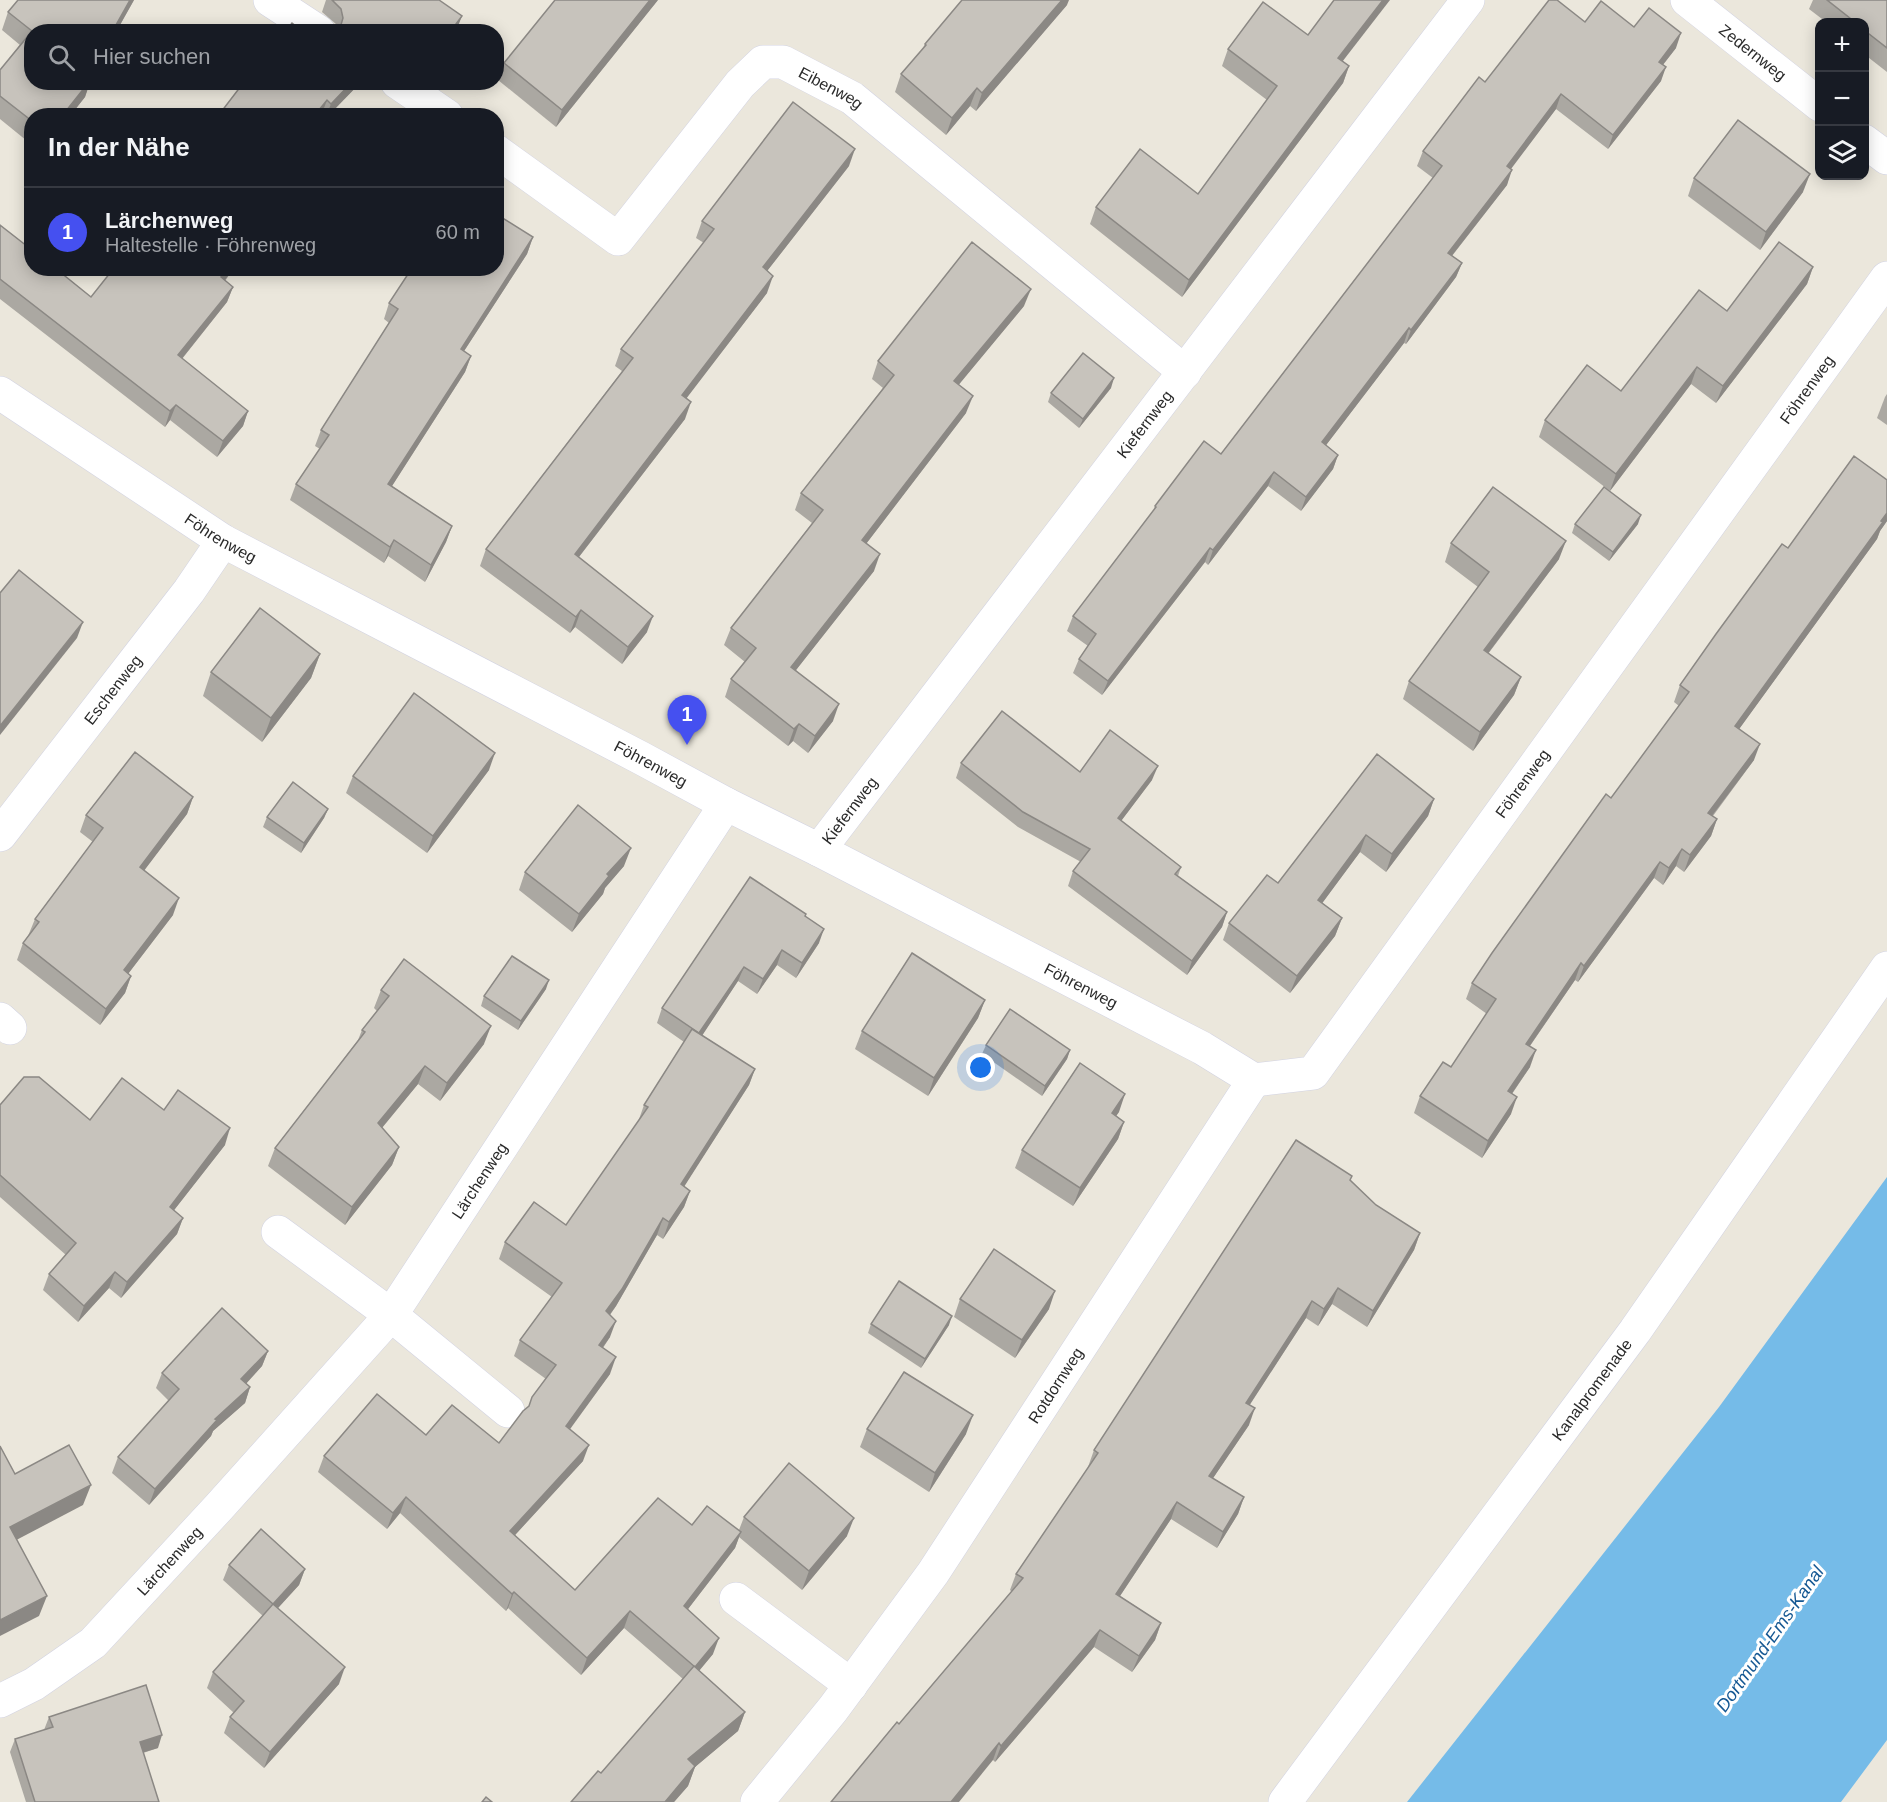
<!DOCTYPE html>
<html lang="de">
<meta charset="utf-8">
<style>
:root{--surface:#171b24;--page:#242831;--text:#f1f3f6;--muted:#9ea1a6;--line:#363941;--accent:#4550f0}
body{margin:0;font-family:Arial,sans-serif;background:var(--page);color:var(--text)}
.controls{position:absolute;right:18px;top:18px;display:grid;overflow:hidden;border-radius:12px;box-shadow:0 3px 15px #0003}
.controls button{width:54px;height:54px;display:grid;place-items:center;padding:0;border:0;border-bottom:2px solid var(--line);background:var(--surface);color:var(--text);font:30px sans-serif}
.you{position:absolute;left:981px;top:1068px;width:21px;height:21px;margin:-15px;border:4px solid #fff;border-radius:50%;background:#1a73e8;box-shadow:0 0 0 9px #1a73e833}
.badge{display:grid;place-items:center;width:39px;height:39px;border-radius:50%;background:var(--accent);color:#fff;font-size:20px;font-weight:700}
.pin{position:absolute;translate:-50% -50px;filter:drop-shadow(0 2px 3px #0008)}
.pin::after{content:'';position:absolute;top:32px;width:21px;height:18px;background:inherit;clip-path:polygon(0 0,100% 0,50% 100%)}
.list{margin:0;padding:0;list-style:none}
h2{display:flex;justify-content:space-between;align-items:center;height:78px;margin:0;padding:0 24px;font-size:26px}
h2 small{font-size:20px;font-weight:400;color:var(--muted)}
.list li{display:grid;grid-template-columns:39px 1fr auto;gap:18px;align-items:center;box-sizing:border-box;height:90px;padding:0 24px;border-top:2px solid var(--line)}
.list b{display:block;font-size:22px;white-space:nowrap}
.list p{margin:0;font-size:20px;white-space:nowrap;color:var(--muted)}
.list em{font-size:20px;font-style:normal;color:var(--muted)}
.icon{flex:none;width:33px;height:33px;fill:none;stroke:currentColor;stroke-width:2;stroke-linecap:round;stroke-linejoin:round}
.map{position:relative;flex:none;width:1887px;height:1802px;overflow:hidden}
.search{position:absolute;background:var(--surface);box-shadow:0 3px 15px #0003;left:24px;top:24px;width:480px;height:66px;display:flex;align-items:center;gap:15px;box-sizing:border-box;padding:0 21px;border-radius:24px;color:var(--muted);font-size:22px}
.panel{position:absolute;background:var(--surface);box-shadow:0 3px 15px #0003;left:24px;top:108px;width:480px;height:168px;border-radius:24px}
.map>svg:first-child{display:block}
.water{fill:#75bbe8}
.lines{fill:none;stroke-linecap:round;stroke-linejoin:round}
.minor-casing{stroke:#d2d3e2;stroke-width:34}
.minor{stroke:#fff;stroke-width:33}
.wall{fill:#aba8a2}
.shaded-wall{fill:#8b8884}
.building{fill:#c7c3bc;stroke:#8b8884;stroke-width:1.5}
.labels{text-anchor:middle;stroke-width:6;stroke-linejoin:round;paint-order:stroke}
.street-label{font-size:16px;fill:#2a2a2a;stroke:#fff}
.water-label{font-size:18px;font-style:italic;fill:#155893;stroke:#fff}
</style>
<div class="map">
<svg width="1887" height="1802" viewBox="0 0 1887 1802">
<rect width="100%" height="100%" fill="#ebe7dc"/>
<polygon class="water" points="1887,1177 1887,1740 1841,1802 1407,1802 1719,1407"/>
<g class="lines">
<defs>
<g id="minor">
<polyline points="270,0 319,32"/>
<path id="s1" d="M1687,0L1820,105"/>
<polyline points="397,82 447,116"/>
<polyline points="1864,141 1887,158"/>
<path id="s2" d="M496,151L618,239L740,84L763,62H783L852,98L1185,372"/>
<path id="s3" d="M0,393L223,541L641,758L726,804L819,850L1202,1048L1254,1080L1313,1073L1887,278"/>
<path id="s4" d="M0,835L189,591L223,541"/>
<path id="s5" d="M819,850L1468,0"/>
<polyline points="0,1019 10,1028"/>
<polyline points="278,1232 391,1315 508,1411"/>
<polyline points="736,1599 851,1685"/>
<path id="s6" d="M0,1701L34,1684L93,1643L219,1507L391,1315L726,804"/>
<path id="s7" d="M757,1802L833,1709L933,1573L1254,1080"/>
<path id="s8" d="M1285,1802L1635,1331L1887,968"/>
</g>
</defs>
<use href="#minor" class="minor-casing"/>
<use href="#minor" class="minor"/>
</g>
<g class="wall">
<polygon points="134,0 116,32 32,32 32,82 90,82 85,97 70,116 32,116 32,145 0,119 0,70 20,45 2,30 8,12"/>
<polygon points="326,0 439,0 456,31 335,32 337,30 336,24 322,12"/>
<polygon points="658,0 556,127 498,80 504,63"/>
<polygon points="1813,0 1887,0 1887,72 1864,54 1864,22 1826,22 1809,9"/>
<polygon points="1067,5 976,111 970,106 946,135 895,92 901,74 922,50 925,44"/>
<polygon points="1585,22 1634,27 1676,48 1663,65 1661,81 1608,149 1556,109 1510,169 1507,185 1452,256 1462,263 1456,277 1406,344 1404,343 1326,445 1338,455 1333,469 1301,511 1268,486 1208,565 1205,562 1102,695 1073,673 1079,659 1088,646 1067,631 1073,616 1153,512 1155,506 1221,454 1433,178 1417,166 1423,151 1485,82"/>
<polygon points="1228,49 1343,61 1349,66 1343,83 1182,297 1090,224 1096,207 1198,194 1267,100 1222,66"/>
<polygon points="361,82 328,116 218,116"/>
<polygon points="849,166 767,271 767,293 686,398 685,419 579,557 647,632 622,664 575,627 570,633 480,566 486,549 622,371 615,366 621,349 704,243 696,238 702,221"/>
<polygon points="1694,178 1803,192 1760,250 1688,196"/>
<polygon points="0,225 91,297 114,268 234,268 225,281 233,287 227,302 182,359 248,411 243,426 217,457 170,420 165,427 0,299"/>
<polygon points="533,237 527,254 464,351 471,356 465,372 392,486 452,526 446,542 425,582 388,556 384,563 290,500 296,484 320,449 315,446 321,430 389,323 384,319 389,303"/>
<polygon points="1813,267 1807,284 1716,403 1691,384 1610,491 1539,437 1545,420 1621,391 1727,311"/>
<polygon points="1024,306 958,385 966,413 866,544 874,571 796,670 833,721 808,753 793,741 788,746 725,697 731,679 745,662 724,645 731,628 812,523 795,510 801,493 883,388 872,379 878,361"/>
<polygon points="1111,388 1079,428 1048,402 1051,393"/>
<polygon points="1887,394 1887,425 1877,418 1885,397"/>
<polygon points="1887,480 1887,521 1880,531 1877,539 1739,729 1754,760 1713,816 1717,819 1711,836 1684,872 1676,866 1663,885 1654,878 1578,982 1575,980 1530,1046 1530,1067 1512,1094 1511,1114 1482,1158 1414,1113 1420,1096 1451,1067 1487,1014 1466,999 1472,983 1611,798 1679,706 1674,702 1680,685 1788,548"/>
<polygon points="1575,524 1638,524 1609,561 1572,533"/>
<polygon points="1451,543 1559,559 1488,654 1521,677 1514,695 1473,751 1403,699 1409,681 1478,587 1445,562"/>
<polygon points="320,654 311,678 262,742 203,696 211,672"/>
<polygon points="1377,754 1434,799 1428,816 1386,872 1360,852 1322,903 1342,918 1335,936 1290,993 1223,940 1229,923 1278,883"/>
<polygon points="961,763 1080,772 1152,780 1121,821 1181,867 1178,876 1227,912 1222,927 1187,975 1068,886 1073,871 1081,862 1018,827 956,778"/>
<polygon points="489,770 427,853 346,793 353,776"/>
<polygon points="193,797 187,814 144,870 173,915 128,974 131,976 125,993 100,1025 17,960 23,943 28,936 35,919 93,842 80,832 86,815"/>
<polygon points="328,809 324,818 301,853 263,827 267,817"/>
<polygon points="624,866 605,888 603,894 572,932 519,890 525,872"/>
<polygon points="805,916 819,943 796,978 777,965 757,994 738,981 702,1035 755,1069 749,1085 684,1186 690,1191 684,1207 663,1239 657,1235 616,1306 610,1315 610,1337 603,1348 610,1374 569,1429 583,1461 515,1535 575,1590 692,1525 739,1530 744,1517 847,1536 802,1590 739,1537 735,1548 688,1609 713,1654 699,1671 745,1712 738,1731 695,1767 688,1786 674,1802 571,1802 601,1773 683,1679 624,1628 581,1675 508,1608 506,1611 400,1513 387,1529 318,1472 324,1456 426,1435 499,1443 529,1406 546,1379 514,1356 520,1340 552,1297 499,1259 505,1242 566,1225 638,1122 644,1105 684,1042 657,1023 662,1008"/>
<polygon points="546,989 518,1030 481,1006 484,996"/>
<polygon points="381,990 484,1044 440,1101 418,1084 382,1128 399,1147 392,1165 345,1225 268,1166 275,1148 358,1040 362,1030 377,1011 374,1008"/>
<polygon points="985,1000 978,1018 928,1096 855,1049 862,1031"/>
<polygon points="986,1045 1070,1050 1067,1059 1042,1096 982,1054"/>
<polygon points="0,1105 90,1120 164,1110 225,1145 174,1210 183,1218 177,1234 121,1298 109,1288 78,1322 43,1290 49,1274 66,1255 0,1197"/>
<polygon points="1119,1112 1116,1116 1124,1122 1118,1139 1073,1206 1015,1168 1022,1150"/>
<polygon points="1350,1181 1376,1205 1420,1233 1414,1250 1367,1327 1332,1304 1318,1326 1306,1318 1249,1405 1249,1425 1213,1478 1244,1497 1238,1514 1217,1548 1171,1519 1120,1596 1161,1623 1155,1640 1132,1672 1094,1647 995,1762 993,1760 899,1724 1012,1592 1010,1590 1016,1574 1089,1467 1088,1467 1094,1450"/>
<polygon points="960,1299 1049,1309 1015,1358 954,1317"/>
<polygon points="871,1324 949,1325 921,1368 868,1333"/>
<polygon points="268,1351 262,1366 246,1383 250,1387 245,1403 213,1431 211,1436 149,1505 112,1473 118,1457 169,1401 156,1388 162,1373"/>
<polygon points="867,1429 966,1434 929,1492 860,1447"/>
<polygon points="229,1565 305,1569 299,1585 278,1608 339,1684 264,1768 224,1733 230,1717 234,1713 207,1688 213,1672 263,1616 223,1580"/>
<polygon points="49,1717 158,1748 143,1753 159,1802 26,1802 10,1752 15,1739 44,1730"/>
</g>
<g class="shaded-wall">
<polygon points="130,0 134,0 116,32 112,32"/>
<polygon points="650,0 658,0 556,127 562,110"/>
<polygon points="1062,0 1069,0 1067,5 976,111 982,93"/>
<polygon points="1383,0 1390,0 1332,75 1338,58"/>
<polygon points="462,16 456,31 450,32"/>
<polygon points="1681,33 1676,48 1654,76 1659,62"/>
<polygon points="1349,66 1343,83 1182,297 1189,280"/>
<polygon points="1666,67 1661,81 1608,149 1613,135"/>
<polygon points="89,82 90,82 85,97 70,116 62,116"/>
<polygon points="352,82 361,82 328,116 326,116 331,104"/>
<polygon points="977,88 970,106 946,135 952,118"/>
<polygon points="1561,94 1556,109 1502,181 1507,166"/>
<polygon points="327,100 321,116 314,116"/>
<polygon points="855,149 849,166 757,284 763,267"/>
<polygon points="1512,170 1507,185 1443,267 1448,253"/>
<polygon points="1810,174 1803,192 1760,250 1766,232"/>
<polygon points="533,237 527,254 455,365 461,349"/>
<polygon points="1462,263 1456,277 1406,344 1411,330"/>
<polygon points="1813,267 1807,284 1716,403 1723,386"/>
<polygon points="228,268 234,268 215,293 221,277"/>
<polygon points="773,276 767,293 676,412 682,395"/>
<polygon points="233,287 227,302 172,371 178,355"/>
<polygon points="1031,289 1024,306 947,399 954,381"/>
<polygon points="1409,328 1404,343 1317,457 1322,442"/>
<polygon points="471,356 465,372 383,500 388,484"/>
<polygon points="1697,367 1691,384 1610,491 1616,474"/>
<polygon points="1114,378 1111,388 1079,428 1083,419"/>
<polygon points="973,396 966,413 856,557 862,540"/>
<polygon points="691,402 685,419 568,571 575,554"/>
<polygon points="176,405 170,420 165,427 170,411"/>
<polygon points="248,411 243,426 217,457 223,441"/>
<polygon points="1338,455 1333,469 1301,511 1306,497"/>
<polygon points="1274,472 1268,486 1208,565 1213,550"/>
<polygon points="1887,513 1887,521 1880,531 1877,539 1729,743 1735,726"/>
<polygon points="1641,515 1638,524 1609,561 1613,552"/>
<polygon points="452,526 446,542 425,582 431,565"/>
<polygon points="394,540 388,556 384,563 390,547"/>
<polygon points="1566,541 1559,559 1477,668 1484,650"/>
<polygon points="1210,548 1205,562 1102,695 1108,681"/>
<polygon points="880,554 874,571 785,684 791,667"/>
<polygon points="581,610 575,627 570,633 576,617"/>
<polygon points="653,616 647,632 622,664 628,647"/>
<polygon points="83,622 77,638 0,735 0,726"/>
<polygon points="320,654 311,678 262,742 271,718"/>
<polygon points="1521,677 1514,695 1473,751 1480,732"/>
<polygon points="839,704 833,721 808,753 815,736"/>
<polygon points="799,724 793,741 788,746 794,729"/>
<polygon points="1760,744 1754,760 1702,829 1708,813"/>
<polygon points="495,753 489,770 427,853 433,836"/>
<polygon points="1158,766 1152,780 1112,833 1118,818"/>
<polygon points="193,797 187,814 134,884 140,867"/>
<polygon points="1434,799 1428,816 1386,872 1392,854"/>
<polygon points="328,809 324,818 301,853 304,843"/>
<polygon points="1717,819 1711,836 1684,872 1690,855"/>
<polygon points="1366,835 1360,852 1312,917 1318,900"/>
<polygon points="631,848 624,866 605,888 603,894 572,932 579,914 607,874"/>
<polygon points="1682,849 1676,866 1663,885 1669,868"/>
<polygon points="1660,862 1654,878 1578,982 1584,966"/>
<polygon points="179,898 173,915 118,987 124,970"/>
<polygon points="1227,912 1222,927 1187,975 1192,961"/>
<polygon points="1342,918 1335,936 1290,993 1297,976"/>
<polygon points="824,929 819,943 796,978 802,963"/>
<polygon points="782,950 777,965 757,994 763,979"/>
<polygon points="1581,963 1575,980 1520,1060 1526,1044"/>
<polygon points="744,967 738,981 694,1048 699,1033"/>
<polygon points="131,976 125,993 100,1025 106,1009"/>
<polygon points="549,980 546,989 518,1030 521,1021"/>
<polygon points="985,1000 978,1018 928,1096 934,1078"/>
<polygon points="491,1026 484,1044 440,1101 447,1083"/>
<polygon points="1070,1050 1067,1059 1042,1096 1045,1086"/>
<polygon points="1536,1050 1530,1067 1502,1108 1508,1091"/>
<polygon points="425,1066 418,1084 371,1141 378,1123"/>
<polygon points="755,1069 749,1085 675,1201 681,1184"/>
<polygon points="1125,1094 1119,1112 1105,1131 1112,1113"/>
<polygon points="1517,1097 1511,1114 1482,1158 1488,1141"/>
<polygon points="1124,1122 1118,1139 1073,1206 1080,1188"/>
<polygon points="230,1128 225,1145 164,1223 170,1207"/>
<polygon points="399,1147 392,1165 345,1225 352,1207"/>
<polygon points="690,1191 684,1207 663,1239 669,1222"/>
<polygon points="183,1218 177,1234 121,1298 127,1282"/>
<polygon points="663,1218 657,1235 616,1306 600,1328 606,1311"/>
<polygon points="1420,1233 1414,1250 1367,1327 1373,1311"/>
<polygon points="115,1272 109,1288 78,1322 84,1306"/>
<polygon points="1338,1288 1332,1304 1318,1326 1324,1309"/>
<polygon points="1055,1291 1049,1309 1015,1358 1022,1340"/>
<polygon points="1312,1301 1306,1318 1240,1420 1246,1403"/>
<polygon points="952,1316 949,1325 921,1368 925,1359"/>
<polygon points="616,1321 610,1337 593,1361 599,1345"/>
<polygon points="268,1351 262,1366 236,1395 241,1379"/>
<polygon points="616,1357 610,1374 560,1443 566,1426"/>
<polygon points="250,1387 245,1403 213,1431 211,1436 149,1505 155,1489 215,1419"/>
<polygon points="1255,1408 1249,1425 1203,1493 1209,1476"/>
<polygon points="973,1415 966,1434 929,1492 935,1473"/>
<polygon points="589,1445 583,1461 504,1547 510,1531"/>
<polygon points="91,1485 83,1505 3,1547 10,1527"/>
<polygon points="406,1497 400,1513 387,1529 393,1513"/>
<polygon points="1244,1497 1238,1514 1217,1548 1223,1532"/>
<polygon points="1177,1502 1171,1519 1110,1611 1116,1594"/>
<polygon points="854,1518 847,1536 802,1590 809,1571"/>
<polygon points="741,1532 735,1548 678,1622 684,1606"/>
<polygon points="305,1569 299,1585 267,1620 273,1604"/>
<polygon points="514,1592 508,1608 506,1611 512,1594"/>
<polygon points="47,1596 39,1616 0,1636 0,1620"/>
<polygon points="630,1611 624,1628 581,1675 587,1658"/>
<polygon points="1161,1623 1155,1640 1132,1672 1139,1656"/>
<polygon points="1100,1630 1094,1647 995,1762 1001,1746"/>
<polygon points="719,1638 713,1654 688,1684 694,1667"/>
<polygon points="345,1667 339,1684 264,1768 270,1752"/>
<polygon points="745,1712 738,1731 695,1767 688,1786 674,1802 665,1802 688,1759"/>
<polygon points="162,1735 158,1748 135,1755 140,1742"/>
<polygon points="999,1743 993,1760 959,1802 951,1802"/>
</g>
<g class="building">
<polygon points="18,0 130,0 112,32 32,32 32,82 89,82 62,116 32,116 32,121 0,96 0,70 32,31 8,12"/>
<polygon points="332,0 439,0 462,16 450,32 416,32 408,26 402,32 335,32 340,28 343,18 341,9"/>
<polygon points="555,0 650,0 562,110 504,63"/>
<polygon points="962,0 1062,0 982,93 977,88 952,118 901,74 926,45 925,44"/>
<polygon points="1334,0 1383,0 1338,58 1349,66 1189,280 1096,207 1140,149 1198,194 1277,86 1228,49 1263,2 1308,35"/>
<polygon points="1549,0 1557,0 1585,22 1601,1 1634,27 1649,8 1681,33 1659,62 1666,67 1613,135 1561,94 1507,166 1512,170 1448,253 1462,263 1411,330 1409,328 1322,442 1338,455 1306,497 1274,472 1213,550 1210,548 1108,681 1079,659 1096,634 1073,616 1156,507 1155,506 1204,441 1221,454 1442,166 1423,151 1479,77 1485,82"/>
<polygon points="1827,0 1887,0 1887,48 1864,30 1864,22 1855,22"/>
<polygon points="292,23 302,31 306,27 315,32 285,32"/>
<polygon points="244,82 352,82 331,104 327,100 314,116 218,116"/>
<polygon points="793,102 855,149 763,267 773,276 682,395 691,402 575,554 653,616 628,647 581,610 576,617 486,549 633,358 621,349 714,229 702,221"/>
<polygon points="1738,120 1810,174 1766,232 1694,178"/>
<polygon points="496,214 533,237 461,349 471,356 388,484 452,526 431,565 394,540 390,547 296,484 329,435 321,430 398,309 389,303 412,268 496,268"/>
<polygon points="0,225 32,250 32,268 55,268 91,297 114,268 228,268 221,277 233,287 178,355 248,411 223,441 176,405 170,411 0,279"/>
<polygon points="972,242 1031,289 954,381 973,396 862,540 880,554 791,667 839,704 815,736 799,724 794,729 731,679 756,648 731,628 823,510 801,493 894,375 878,361"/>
<polygon points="1779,242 1813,267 1723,386 1697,367 1616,474 1545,420 1587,365 1621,391 1699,290 1727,311"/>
<polygon points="1083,353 1114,378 1083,419 1051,393"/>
<polygon points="1854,456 1887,480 1887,513 1881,521 1883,522 1735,726 1760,744 1708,813 1717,819 1690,855 1682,849 1669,868 1660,862 1584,966 1581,963 1526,1044 1536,1050 1508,1091 1517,1097 1488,1141 1420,1096 1443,1062 1451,1067 1496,999 1472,983 1492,953 1606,794 1611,798 1689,692 1680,685 1716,634 1782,544 1788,548"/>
<polygon points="1493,487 1566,541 1484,650 1521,677 1480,732 1409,681 1489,572 1451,543"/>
<polygon points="1604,487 1641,515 1613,552 1575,524"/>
<polygon points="19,570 83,622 0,726 0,593"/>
<polygon points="260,608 320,654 271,718 211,672"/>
<polygon points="414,693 495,753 433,836 353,776"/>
<polygon points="1002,711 1080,772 1110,730 1158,766 1118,818 1181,867 1175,874 1227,912 1192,961 1073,871 1090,849 1023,812 961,763"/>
<polygon points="135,752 193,797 140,867 179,898 124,970 131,976 106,1009 23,943 39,922 35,919 103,828 86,815"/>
<polygon points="1377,754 1434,799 1392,854 1366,835 1318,900 1342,918 1297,976 1229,923 1267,875 1278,883"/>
<polygon points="293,782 328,809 304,843 267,817"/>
<polygon points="578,805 631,848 607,874 609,876 579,914 525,872"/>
<polygon points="750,877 806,914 805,916 824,929 802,963 782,950 763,979 744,967 699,1033 662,1008"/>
<polygon points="912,953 985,1000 934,1078 862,1031"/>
<polygon points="512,956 549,980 521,1021 484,996"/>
<polygon points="404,959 491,1026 447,1083 425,1066 378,1123 399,1147 352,1207 275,1148 365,1032 362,1030 389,996 381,990"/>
<polygon points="1010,1009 1070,1050 1045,1086 986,1045"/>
<polygon points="692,1029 755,1069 681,1184 690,1191 669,1222 663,1218 622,1289 606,1311 616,1321 599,1345 616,1357 566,1426 589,1445 510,1531 575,1590 658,1498 692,1525 707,1506 741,1532 684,1606 719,1638 695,1667 630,1611 587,1658 514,1592 512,1594 406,1497 393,1513 324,1456 377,1394 426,1435 452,1405 499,1443 523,1411 529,1406 532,1397 556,1365 520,1340 562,1283 505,1242 534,1202 566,1225 648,1107 644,1105"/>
<polygon points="1080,1063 1125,1094 1112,1113 1124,1122 1080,1188 1022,1150"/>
<polygon points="24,1077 39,1077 90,1120 122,1078 164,1110 178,1090 230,1128 170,1207 183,1218 127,1282 115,1272 84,1306 49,1274 76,1243 0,1175 0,1105"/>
<polygon points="1296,1140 1352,1176 1350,1180 1376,1205 1420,1233 1373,1311 1338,1288 1324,1309 1312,1301 1246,1403 1255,1408 1209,1476 1244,1497 1223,1532 1177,1502 1116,1594 1161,1623 1139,1656 1100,1630 1001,1746 999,1743 951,1802 831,1802 897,1722 899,1724 1023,1578 1016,1574 1098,1453 1094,1450"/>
<polygon points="994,1249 1055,1291 1022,1340 960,1299"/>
<polygon points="899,1281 952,1316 925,1359 871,1324"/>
<polygon points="222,1308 268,1351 241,1379 250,1387 215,1419 217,1420 155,1489 118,1457 179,1389 162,1373"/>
<polygon points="904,1372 973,1415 935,1473 867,1429"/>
<polygon points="69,1445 91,1485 10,1527 47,1596 0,1620 0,1446 15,1474"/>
<polygon points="789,1463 854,1518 809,1571 744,1517"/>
<polygon points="261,1529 305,1569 273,1604 229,1565"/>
<polygon points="273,1604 345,1667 270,1752 230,1717 244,1701 213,1672"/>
<polygon points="694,1666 745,1712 688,1759 695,1766 665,1802 571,1802 598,1771 601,1773"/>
<polygon points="146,1685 162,1735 140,1742 159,1802 35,1802 15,1739 53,1727 49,1717"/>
<polygon points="486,1797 492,1802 482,1802"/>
</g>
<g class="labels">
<g class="street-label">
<text dy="6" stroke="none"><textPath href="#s1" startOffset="84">Zedernweg</textPath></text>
<text dy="6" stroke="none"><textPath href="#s2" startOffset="454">Eibenweg</textPath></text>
<text dy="6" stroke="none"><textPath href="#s3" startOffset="2334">Föhrenweg</textPath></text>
<text dy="6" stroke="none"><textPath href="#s5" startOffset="536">Kiefernweg</textPath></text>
<text dy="6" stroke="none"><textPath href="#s3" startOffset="264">Föhrenweg</textPath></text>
<text dy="6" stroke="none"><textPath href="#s4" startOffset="184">Eschenweg</textPath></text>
<text dy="6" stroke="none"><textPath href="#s3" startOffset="750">Föhrenweg</textPath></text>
<text dy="6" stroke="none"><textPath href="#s3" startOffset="1848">Föhrenweg</textPath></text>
<text dy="6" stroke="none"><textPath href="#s5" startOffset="50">Kiefernweg</textPath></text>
<text dy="6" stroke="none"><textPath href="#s3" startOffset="1234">Föhrenweg</textPath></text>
<text dy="6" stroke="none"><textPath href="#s6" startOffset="714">Lärchenweg</textPath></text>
<text dy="6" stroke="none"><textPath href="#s7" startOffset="513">Rotdornweg</textPath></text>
<text dy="6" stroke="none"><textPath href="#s8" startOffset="514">Kanalpromenade</textPath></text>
<text dy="6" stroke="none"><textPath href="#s6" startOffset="222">Lärchenweg</textPath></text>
</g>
<g class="water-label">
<text transform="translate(1770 1639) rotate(-55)" y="6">Dortmund-Ems-Kanal</text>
</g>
</g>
</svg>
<div class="controls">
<button>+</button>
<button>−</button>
<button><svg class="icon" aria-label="layers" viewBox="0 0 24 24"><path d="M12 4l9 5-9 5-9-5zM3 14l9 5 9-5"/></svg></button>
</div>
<div class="you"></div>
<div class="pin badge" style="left:687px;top:745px">1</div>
<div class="search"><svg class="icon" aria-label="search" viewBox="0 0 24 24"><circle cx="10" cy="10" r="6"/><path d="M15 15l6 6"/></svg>Hier suchen</div>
<section class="panel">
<h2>In der Nähe<small></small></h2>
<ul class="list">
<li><span class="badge">1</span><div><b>Lärchenweg</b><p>Haltestelle · Föhrenweg</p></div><em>60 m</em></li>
</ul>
</section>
</div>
